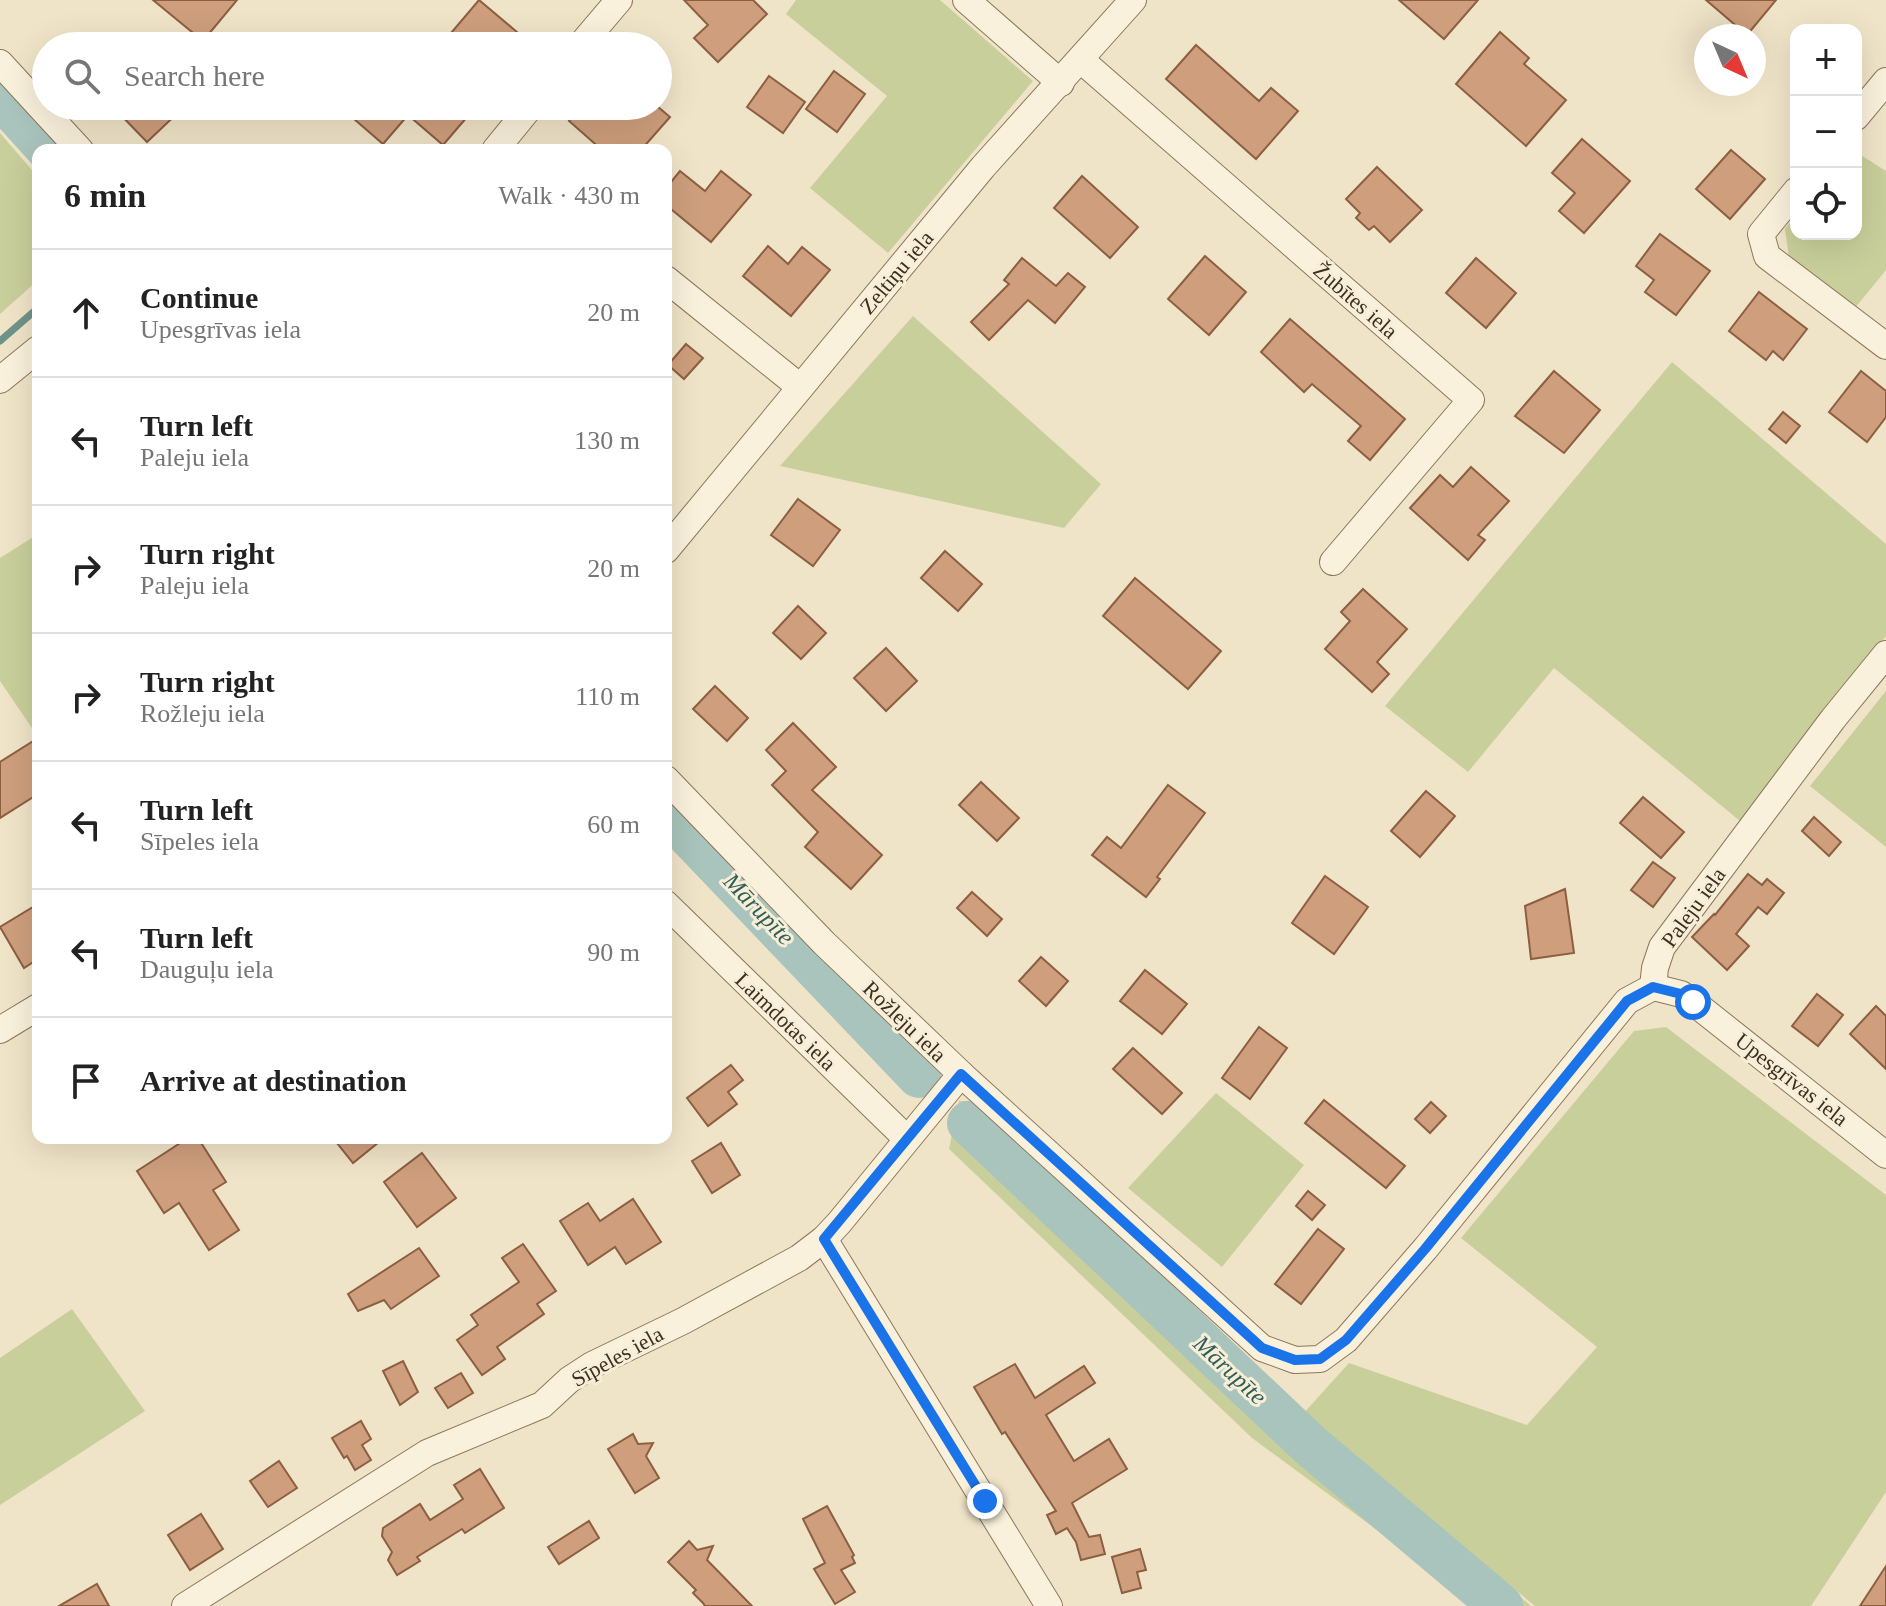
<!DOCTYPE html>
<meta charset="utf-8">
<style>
:root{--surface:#fff;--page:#f2f2f2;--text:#222;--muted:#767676;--line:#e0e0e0}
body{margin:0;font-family:Georgia,serif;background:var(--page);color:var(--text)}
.controls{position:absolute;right:24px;top:24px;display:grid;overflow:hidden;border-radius:16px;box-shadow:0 8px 32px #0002}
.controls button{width:72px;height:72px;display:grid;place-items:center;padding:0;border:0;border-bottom:2px solid var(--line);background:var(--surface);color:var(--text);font:40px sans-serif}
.compass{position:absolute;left:1694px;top:24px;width:72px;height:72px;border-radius:50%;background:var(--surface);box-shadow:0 8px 32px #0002;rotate:136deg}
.stop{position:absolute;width:24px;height:24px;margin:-18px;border:6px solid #1a73e8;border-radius:50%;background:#fff}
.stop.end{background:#1a73e8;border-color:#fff;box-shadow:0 2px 8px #0008}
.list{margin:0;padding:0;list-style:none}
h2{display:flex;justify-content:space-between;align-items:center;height:104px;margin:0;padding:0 32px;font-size:34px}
h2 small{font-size:26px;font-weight:400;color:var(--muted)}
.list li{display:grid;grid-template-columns:52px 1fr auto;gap:24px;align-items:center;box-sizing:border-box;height:128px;padding:0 32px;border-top:2px solid var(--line)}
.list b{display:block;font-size:30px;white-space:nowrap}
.list p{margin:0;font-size:26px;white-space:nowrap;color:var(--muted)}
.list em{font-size:26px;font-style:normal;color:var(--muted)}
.icon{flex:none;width:44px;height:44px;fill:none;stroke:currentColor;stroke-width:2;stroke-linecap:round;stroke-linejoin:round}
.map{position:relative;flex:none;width:1886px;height:1606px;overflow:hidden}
.search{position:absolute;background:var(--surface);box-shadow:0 8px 32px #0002;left:32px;top:32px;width:640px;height:88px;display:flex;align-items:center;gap:20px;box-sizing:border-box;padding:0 28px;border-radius:44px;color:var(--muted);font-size:30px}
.panel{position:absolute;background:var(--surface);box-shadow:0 8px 32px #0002;left:32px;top:144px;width:640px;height:1000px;border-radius:16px}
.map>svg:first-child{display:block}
.green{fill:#c9cf9b}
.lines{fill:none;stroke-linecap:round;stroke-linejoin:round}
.stream{stroke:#6f938a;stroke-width:7}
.river{stroke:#a9c4bc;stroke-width:44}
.building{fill:#cf9f7d;stroke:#8d5f41;stroke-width:2}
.minor-casing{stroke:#8d765c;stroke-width:28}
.minor{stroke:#faf1dc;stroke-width:26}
.route{stroke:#1a73e8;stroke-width:10}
.labels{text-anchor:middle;stroke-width:6;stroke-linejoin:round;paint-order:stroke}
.street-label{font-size:22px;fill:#3d2e20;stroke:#f7eed8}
.water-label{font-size:24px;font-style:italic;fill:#2f5d5a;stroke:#f7eed8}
</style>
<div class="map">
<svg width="1886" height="1606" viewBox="0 0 1886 1606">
<rect width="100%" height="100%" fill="#f0e4c8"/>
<g class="green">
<polygon points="796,0 940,0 1033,81 888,253 810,188 887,96 786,14"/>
<polygon points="0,133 38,177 38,280 0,314"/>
<polygon points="1856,152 1886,171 1886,270 1855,308 1789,258 1785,229 1796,214 1796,234 1856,234"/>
<polygon points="913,316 1101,484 1064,528 780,466"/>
<polygon points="1672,362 1886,544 1886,636 1740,821 1554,668 1468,772 1385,706"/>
<polygon points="38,534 38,737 0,681 0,558"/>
<polygon points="1886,691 1886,847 1810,786"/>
<polygon points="1666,1027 1886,1195 1886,1492 1811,1606 1535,1606 1445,1532 1531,1606 1471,1606 1411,1555 1252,1438 949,1149 959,1101 975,1101 1302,1415 1349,1363 1527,1425 1597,1347 1461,1238 1634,1031"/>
<polygon points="1216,1093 1304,1165 1222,1267 1128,1188"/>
<polygon points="72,1309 145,1411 0,1505 0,1358"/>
</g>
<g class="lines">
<polyline class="stream" points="0,341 38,308"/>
<g class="river">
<polyline points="0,96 49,150"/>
<polyline points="666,811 919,1076"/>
<polyline points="969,1123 1311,1446 1501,1606"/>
</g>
</g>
<g class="building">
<polygon points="153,0 237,0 203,41"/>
<polygon points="479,0 517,32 505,46 440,46"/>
<polygon points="684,0 753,0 767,14 718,62 694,38 708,25"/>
<polygon points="1399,0 1478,0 1444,39"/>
<polygon points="1706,0 1776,0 1747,35"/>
<polygon points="1500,32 1529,58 1524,64 1566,100 1526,146 1456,84"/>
<polygon points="1196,45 1259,101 1271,88 1298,111 1256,159 1166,79"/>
<polygon points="834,71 865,94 837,132 806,109"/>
<polygon points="769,76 805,102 783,133 747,107"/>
<polygon points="112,106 185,106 147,142"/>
<polygon points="339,106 454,106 467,117 443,145 408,115 383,144"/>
<polygon points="582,106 657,106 670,117 641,150 602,150 569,121"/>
<polygon points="1582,139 1630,181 1584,233 1559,211 1575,193 1552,173"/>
<polygon points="1731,150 1765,179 1730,219 1696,189"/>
<polygon points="1377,167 1422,210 1390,242 1374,226 1369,230 1356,218 1360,213 1346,199"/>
<polygon points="680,171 705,191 721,171 751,195 711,242 666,205 666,188"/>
<polygon points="1082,176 1138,227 1110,258 1054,208"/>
<polygon points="1660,234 1710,271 1676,315 1645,292 1654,280 1636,266"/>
<polygon points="768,246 788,264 802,247 830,270 791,316 743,276"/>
<polygon points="1205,256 1246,292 1209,335 1168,299"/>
<polygon points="1022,258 1056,286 1068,273 1085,287 1055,323 1028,300 989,340 971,322 1009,284 1004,280"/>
<polygon points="1476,258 1516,293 1486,328 1446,293"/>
<polygon points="1759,292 1807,329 1783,360 1773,351 1766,360 1729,331"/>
<polygon points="1290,319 1405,419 1370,460 1348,441 1361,426 1312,384 1304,392 1261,352"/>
<polygon points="686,344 703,358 684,379 668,365"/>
<polygon points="1554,371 1600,410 1564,453 1515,416"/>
<polygon points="1861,371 1886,391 1886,417 1867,442 1829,412"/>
<polygon points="1783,412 1800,426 1786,443 1769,429"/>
<polygon points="1471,467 1509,501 1478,535 1485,540 1468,560 1410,508 1440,475 1453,487"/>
<polygon points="798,499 840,530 813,566 771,535"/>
<polygon points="945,551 982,584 958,611 921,578"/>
<polygon points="1135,578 1221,651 1188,689 1103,616"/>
<polygon points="1363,589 1407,629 1377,662 1389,674 1372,692 1325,649 1350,621 1341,612"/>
<polygon points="798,606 826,633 801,659 773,633"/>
<polygon points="886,648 917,681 886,711 854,678"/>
<polygon points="715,686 748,718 727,741 693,709"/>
<polygon points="793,723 836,767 812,790 882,855 851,889 805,847 818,832 772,785 786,771 766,750"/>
<polygon points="38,738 38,794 0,818 0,762"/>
<polygon points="981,782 1019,818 997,841 959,805"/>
<polygon points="1168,785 1205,813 1157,877 1160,879 1146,897 1092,855 1107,837 1121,848"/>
<polygon points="1426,791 1455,816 1420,857 1391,831"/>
<polygon points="1643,797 1684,832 1661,858 1620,823"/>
<polygon points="1814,817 1841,842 1829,856 1802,831"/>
<polygon points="1653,862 1675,878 1653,907 1631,890"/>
<polygon points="1748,874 1762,885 1767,879 1784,893 1767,914 1758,907 1736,934 1749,946 1727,970 1692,937 1714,914 1715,915"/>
<polygon points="1325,876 1368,907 1334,954 1292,923"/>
<polygon points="1565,889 1574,953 1531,959 1525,906"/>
<polygon points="972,892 1002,919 987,936 957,908"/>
<polygon points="38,904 38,959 24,968 0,927"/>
<polygon points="1041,957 1068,981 1046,1006 1019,981"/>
<polygon points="1145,970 1187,1004 1162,1034 1120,1001"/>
<polygon points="1817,994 1843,1015 1818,1046 1792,1026"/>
<polygon points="1876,1006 1886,1016 1886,1069 1850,1034"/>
<polygon points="1259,1027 1287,1048 1250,1099 1222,1078"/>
<polygon points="1133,1048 1182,1093 1162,1114 1113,1069"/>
<polygon points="731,1065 743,1080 728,1092 737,1104 708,1126 687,1098"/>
<polygon points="1324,1100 1405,1166 1386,1188 1305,1123"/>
<polygon points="1431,1102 1446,1116 1430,1133 1415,1119"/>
<polygon points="188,1138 198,1138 226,1182 213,1190 239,1230 209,1250 179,1203 164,1213 137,1171"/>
<polygon points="333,1138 384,1138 353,1163"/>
<polygon points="721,1143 740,1175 712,1193 692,1161"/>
<polygon points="422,1153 456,1198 417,1227 384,1182"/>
<polygon points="1308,1191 1325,1205 1312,1220 1296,1206"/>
<polygon points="633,1199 661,1242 626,1264 615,1247 588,1265 560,1221 588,1203 600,1221"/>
<polygon points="1318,1229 1344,1249 1301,1304 1275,1284"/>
<polygon points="523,1244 556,1291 537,1304 544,1314 497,1347 505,1359 482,1375 457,1340 478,1325 471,1315 519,1282 502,1258"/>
<polygon points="419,1248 439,1276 391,1309 384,1300 358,1311 348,1294"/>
<polygon points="403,1361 418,1392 400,1405 383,1371"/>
<polygon points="1015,1364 1035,1398 1084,1366 1095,1383 1046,1415 1074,1461 1109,1439 1127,1469 1072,1503 1089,1537 1100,1535 1105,1554 1081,1560 1076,1542 1067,1528 1056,1534 1047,1515 1056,1511 1005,1432 1002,1434 974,1387"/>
<polygon points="461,1373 473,1393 448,1408 435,1388"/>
<polygon points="361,1421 371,1439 362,1445 371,1460 355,1470 347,1456 344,1458 332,1438"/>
<polygon points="633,1434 638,1444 653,1443 646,1456 659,1478 635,1493 608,1449"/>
<polygon points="279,1461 297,1488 268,1507 250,1481"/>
<polygon points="480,1469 504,1508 465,1533 462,1529 417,1557 420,1561 397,1575 388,1560 392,1552 382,1536 383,1528 420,1504 430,1520 463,1499 454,1485"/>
<polygon points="827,1506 854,1555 852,1557 855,1563 841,1570 855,1592 835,1604 814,1569 825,1563 803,1519"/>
<polygon points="201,1514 223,1549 190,1570 168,1535"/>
<polygon points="589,1521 599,1538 559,1564 548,1547"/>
<polygon points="689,1541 697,1550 713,1546 707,1560 752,1606 705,1606 703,1603 693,1593 696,1590 668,1562"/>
<polygon points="1140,1549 1146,1570 1137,1572 1141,1588 1122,1593 1112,1557"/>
<polygon points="1886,1566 1886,1606 1860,1606"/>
<polygon points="97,1584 109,1606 59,1606"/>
</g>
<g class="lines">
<defs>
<g id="minor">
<polyline points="966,0 1061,83"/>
<polyline points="580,46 619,0"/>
<polyline points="1081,60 1471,400 1333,562"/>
<polyline points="0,63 80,150"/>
<polyline points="1856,117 1886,81"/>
<polyline points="495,150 531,106"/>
<polyline points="1796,191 1761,234 1767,256 1886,346"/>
<polyline points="666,279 800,387"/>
<polyline points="0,380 38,349"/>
<polyline points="666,550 983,167 1133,0"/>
<polyline points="666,779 824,943 961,1074 1262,1348 1295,1360 1320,1359 1346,1340 1425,1249 1627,1001 1653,987"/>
<polyline points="666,904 906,1138"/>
<polyline points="1653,987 1655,968 1662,947 1833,719 1886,654"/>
<polyline points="1653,987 1681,994 1693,1002 1886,1155"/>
<polyline points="0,1030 38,1007"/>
<polyline points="824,1239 1049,1606"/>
<polyline points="185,1606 427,1453 542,1405 569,1380 592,1365 683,1321 799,1258 824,1239 839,1223 961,1074"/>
</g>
</defs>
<use href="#minor" class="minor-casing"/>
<use href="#minor" class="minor"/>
</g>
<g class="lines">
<polyline class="route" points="985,1501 824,1239 961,1074 1262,1348 1295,1360 1320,1359 1346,1340 1425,1249 1627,1001 1653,987 1681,994 1693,1002"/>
</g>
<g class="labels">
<g class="street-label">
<text transform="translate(896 272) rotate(-50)" y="8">Zeltiņu iela</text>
<text transform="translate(1356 300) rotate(41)" y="8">Žubītes iela</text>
<text transform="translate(1693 907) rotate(-54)" y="8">Paleju iela</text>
<text transform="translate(786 1021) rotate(44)" y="8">Laimdotas iela</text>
<text transform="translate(905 1021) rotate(44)" y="8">Rožleju iela</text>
<text transform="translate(1792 1079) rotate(38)" y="8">Upesgrīvas iela</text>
<text transform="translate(617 1356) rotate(-29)" y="8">Sīpeles iela</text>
</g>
<g class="water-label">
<text transform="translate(759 909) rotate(46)" y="8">Mārupīte</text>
<text transform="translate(1230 1370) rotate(43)" y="8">Mārupīte</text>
</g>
</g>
</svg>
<div class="controls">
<button>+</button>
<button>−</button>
<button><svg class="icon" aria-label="locate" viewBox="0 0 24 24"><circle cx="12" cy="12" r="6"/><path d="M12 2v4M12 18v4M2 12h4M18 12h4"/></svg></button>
</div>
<svg class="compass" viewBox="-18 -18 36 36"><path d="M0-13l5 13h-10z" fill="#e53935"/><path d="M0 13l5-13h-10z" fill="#767676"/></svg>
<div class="stop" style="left:1693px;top:1002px"></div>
<div class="stop end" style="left:985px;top:1501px"></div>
<div class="search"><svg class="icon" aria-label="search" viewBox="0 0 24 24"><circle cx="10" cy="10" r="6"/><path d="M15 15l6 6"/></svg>Search here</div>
<section class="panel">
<h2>6 min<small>Walk · 430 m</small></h2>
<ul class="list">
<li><svg class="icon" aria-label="ahead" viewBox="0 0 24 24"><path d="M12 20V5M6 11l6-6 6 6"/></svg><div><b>Continue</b><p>Upesgrīvas iela</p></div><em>20 m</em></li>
<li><svg class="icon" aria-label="left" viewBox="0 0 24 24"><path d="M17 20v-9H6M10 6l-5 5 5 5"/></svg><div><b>Turn left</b><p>Paleju iela</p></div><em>130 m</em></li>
<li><svg class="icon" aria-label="right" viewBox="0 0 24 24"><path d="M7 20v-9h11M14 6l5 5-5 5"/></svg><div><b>Turn right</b><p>Paleju iela</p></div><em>20 m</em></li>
<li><svg class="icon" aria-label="right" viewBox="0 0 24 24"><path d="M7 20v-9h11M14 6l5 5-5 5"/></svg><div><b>Turn right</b><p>Rožleju iela</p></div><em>110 m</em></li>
<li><svg class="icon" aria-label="left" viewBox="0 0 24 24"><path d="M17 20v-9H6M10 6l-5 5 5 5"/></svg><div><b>Turn left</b><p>Sīpeles iela</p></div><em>60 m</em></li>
<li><svg class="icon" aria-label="left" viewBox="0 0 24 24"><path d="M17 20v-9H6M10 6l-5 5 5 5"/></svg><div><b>Turn left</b><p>Dauguļu iela</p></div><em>90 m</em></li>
<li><svg class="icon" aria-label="arrive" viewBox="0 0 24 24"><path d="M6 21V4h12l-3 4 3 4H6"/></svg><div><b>Arrive at destination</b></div></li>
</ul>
</section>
</div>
